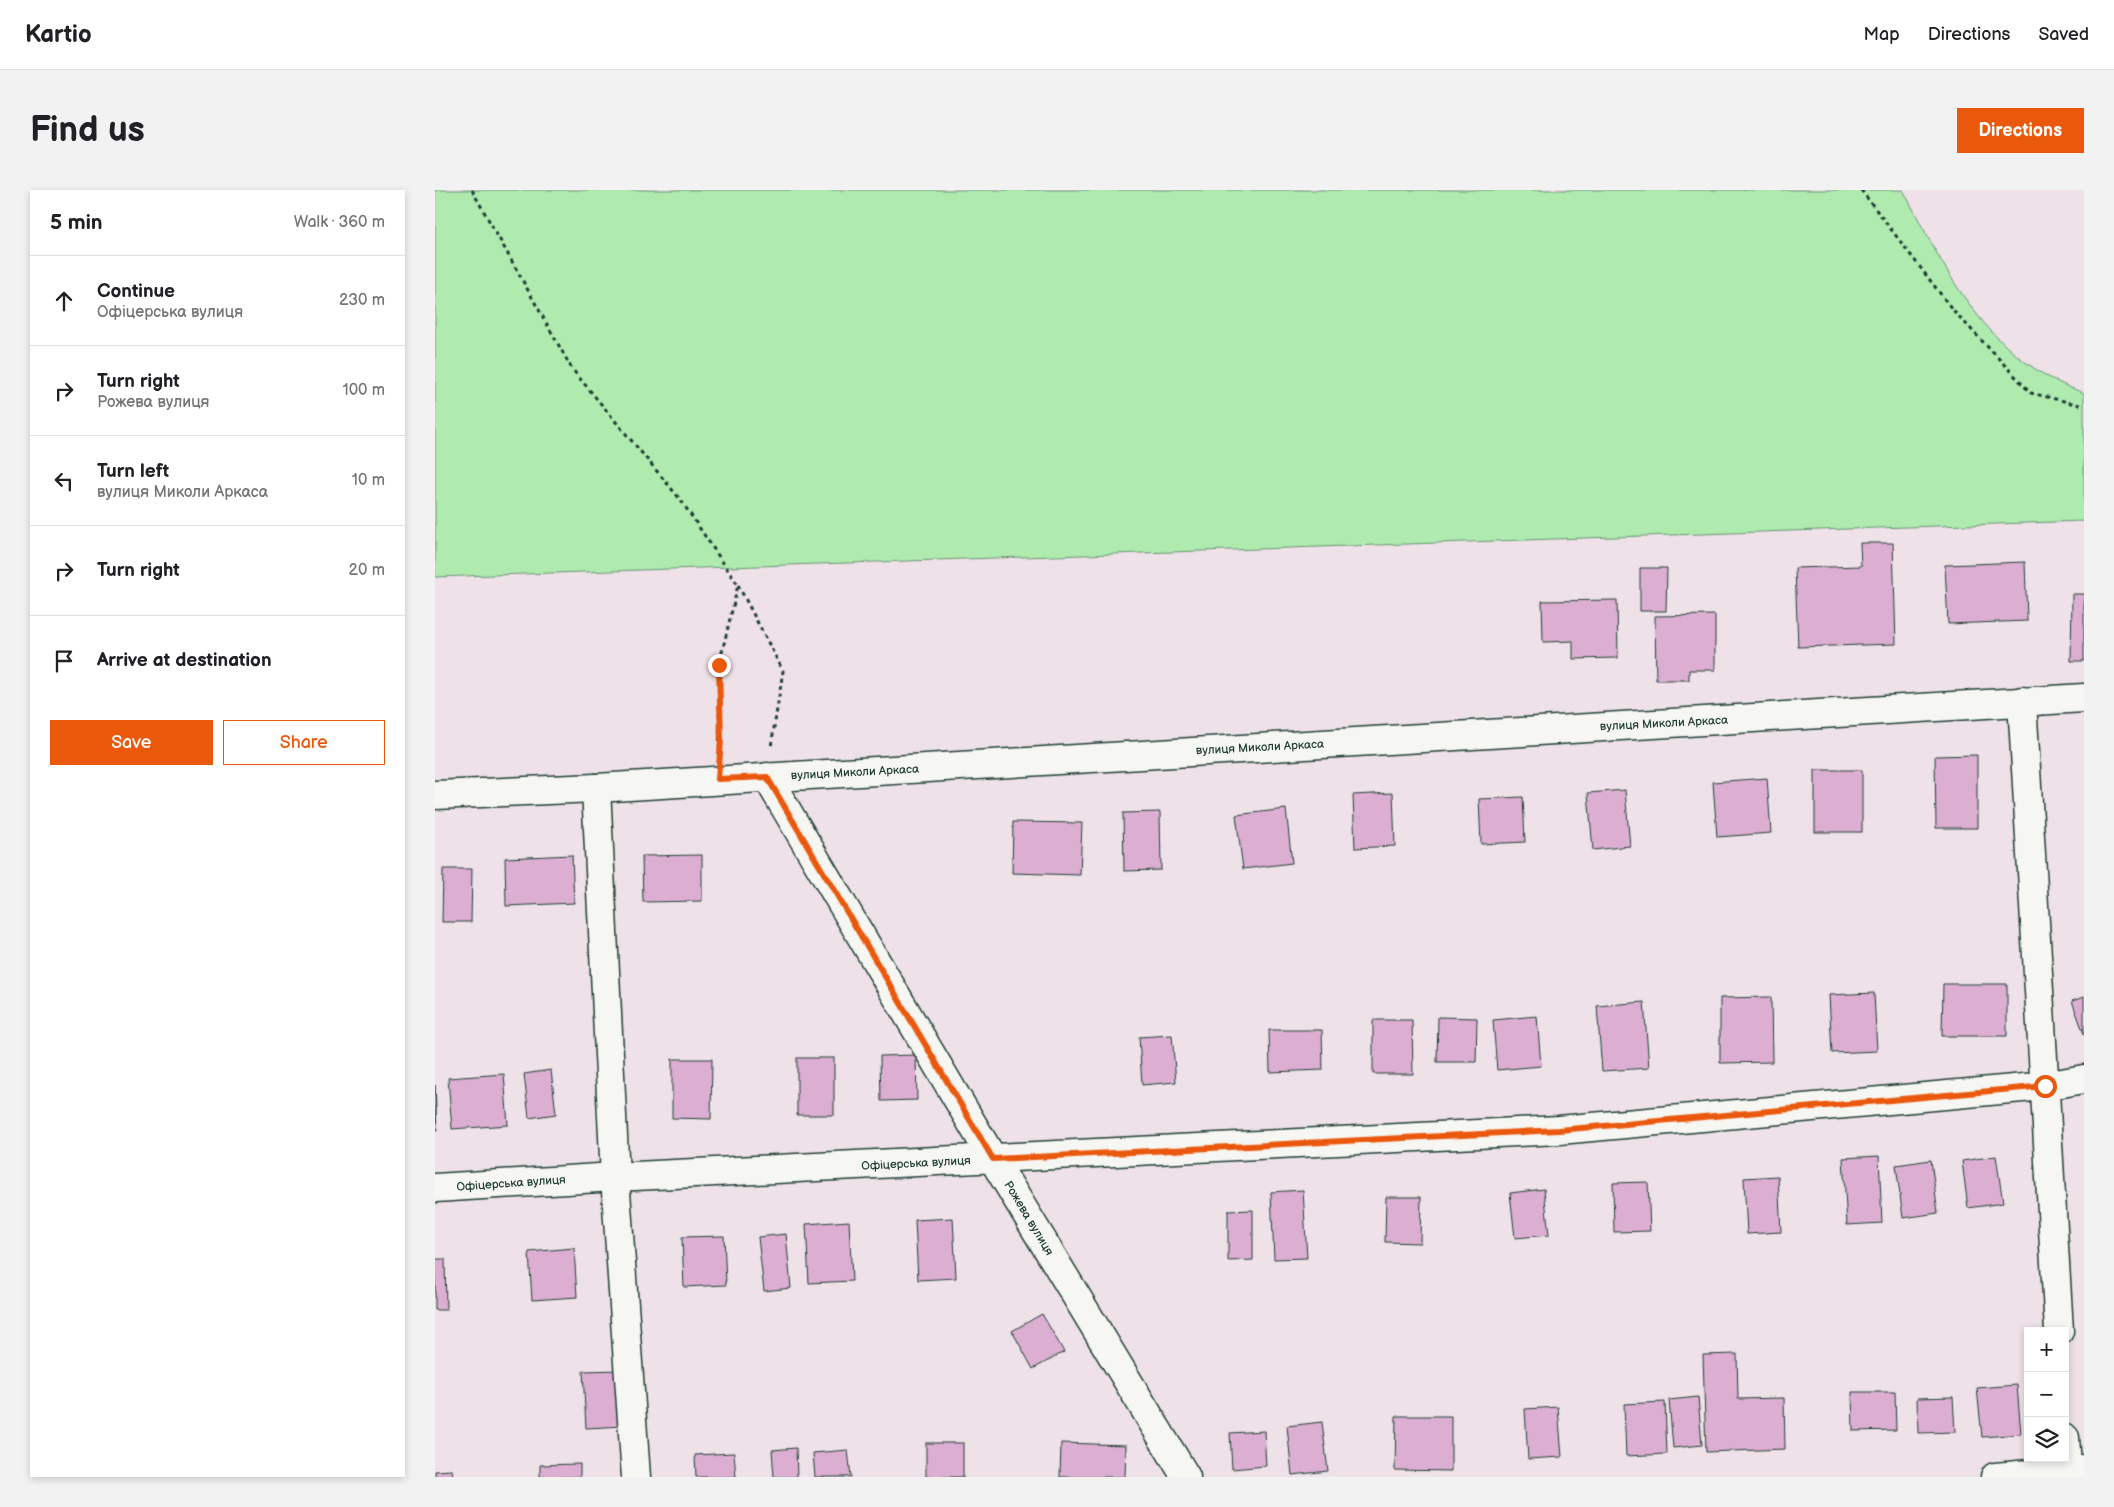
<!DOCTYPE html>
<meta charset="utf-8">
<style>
:root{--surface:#fff;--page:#f2f2f2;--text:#202124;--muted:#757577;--line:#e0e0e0;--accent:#ea580c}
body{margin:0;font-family:"Balsamiq Sans",sans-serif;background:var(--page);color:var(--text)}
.controls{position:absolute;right:15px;bottom:15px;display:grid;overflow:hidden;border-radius:0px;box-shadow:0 2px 8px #0003}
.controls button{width:45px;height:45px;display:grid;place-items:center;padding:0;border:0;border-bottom:1px solid var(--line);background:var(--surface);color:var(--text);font:25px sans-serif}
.stop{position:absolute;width:15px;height:15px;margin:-11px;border:4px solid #ea580c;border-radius:50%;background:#fff}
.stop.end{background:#ea580c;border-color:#fff;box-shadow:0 1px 5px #0008}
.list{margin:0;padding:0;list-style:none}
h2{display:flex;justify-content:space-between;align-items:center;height:65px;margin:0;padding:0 20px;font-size:21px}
h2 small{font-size:16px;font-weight:400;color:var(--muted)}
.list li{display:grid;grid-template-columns:32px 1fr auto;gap:15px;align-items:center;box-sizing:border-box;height:90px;padding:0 20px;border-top:1px solid var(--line)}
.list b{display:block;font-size:19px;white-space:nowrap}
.list p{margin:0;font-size:16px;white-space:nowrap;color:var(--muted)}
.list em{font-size:16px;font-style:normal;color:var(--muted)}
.actions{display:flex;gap:10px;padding:15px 20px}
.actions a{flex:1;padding:11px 0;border:1px solid var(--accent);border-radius:0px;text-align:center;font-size:18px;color:var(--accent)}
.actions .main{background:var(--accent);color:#fff}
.icon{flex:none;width:28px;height:28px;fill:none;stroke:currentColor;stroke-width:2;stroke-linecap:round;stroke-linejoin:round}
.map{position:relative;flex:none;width:1649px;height:1287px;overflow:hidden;border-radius:0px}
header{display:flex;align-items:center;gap:30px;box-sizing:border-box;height:70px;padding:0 25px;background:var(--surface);border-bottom:1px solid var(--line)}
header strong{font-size:24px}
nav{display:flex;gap:28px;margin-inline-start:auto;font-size:18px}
.intro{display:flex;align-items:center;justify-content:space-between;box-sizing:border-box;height:120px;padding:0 30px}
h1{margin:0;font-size:35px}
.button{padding:12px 22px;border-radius:0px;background:var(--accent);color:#fff;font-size:18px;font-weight:700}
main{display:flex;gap:30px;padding:0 30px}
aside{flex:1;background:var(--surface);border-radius:0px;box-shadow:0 2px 8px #0003}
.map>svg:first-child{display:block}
.green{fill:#afeaaf;stroke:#679472}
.building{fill:#dcafd2;stroke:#1f3d34}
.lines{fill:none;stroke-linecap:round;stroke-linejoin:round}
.minor-casing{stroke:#1f3d34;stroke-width:31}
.path{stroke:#1f3d34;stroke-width:3;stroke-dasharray:4 4;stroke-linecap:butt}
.minor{stroke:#f6f6f2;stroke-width:28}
.route{stroke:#ea580c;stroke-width:6}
.labels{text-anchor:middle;stroke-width:4;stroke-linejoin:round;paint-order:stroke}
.street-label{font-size:12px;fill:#1f3d34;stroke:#f6f6f2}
</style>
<header>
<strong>Kartio</strong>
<nav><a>Map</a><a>Directions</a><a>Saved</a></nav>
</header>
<div class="intro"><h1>Find us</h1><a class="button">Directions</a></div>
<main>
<aside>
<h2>5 min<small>Walk · 360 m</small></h2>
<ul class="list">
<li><svg class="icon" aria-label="ahead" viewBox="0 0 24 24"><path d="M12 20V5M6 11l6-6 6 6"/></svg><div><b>Continue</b><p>Офіцерська вулиця</p></div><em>230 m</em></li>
<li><svg class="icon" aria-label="right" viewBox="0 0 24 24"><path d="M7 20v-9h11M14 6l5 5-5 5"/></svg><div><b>Turn right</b><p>Рожева вулиця</p></div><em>100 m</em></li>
<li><svg class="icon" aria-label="left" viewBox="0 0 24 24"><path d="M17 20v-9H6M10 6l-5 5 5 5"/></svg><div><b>Turn left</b><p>вулиця Миколи Аркаса</p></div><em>10 m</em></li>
<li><svg class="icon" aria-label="right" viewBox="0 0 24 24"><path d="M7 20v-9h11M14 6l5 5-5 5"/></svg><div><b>Turn right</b></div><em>20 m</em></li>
<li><svg class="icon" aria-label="arrive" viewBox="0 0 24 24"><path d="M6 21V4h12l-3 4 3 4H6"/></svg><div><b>Arrive at destination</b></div></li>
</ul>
<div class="actions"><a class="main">Save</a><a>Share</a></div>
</aside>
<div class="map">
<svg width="1649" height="1287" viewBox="0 0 1649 1287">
<rect width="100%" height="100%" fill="#eee1e8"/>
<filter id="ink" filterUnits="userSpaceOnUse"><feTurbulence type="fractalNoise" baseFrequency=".02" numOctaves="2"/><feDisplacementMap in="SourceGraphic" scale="10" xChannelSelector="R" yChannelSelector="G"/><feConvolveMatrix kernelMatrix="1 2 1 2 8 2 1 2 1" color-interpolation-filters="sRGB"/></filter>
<g filter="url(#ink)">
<path class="green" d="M0,0H1468C1513,85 1552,169 1649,203V331L0,387Z"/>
<g class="building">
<polygon points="1425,353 1458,353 1461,454 1363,457 1360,378 1426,376"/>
<polygon points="1590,372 1592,431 1513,434 1510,375"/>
<polygon points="1205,378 1232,378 1231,421 1205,421"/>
<polygon points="1637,404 1649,404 1649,471 1636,471"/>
<polygon points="1182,410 1183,468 1138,469 1138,451 1108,452 1107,411"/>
<polygon points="1280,425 1280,480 1254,480 1254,490 1221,490 1220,426"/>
<polygon points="1542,565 1542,638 1501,638 1500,566"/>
<rect x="1380" y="580" width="47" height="62"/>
<polygon points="1332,588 1336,643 1282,647 1278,592"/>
<polygon points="1190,600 1195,656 1158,660 1153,603"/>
<polygon points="958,603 960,656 920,658 918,605"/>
<polygon points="1088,607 1090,652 1046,654 1044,609"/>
<polygon points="851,619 857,673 808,679 801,625"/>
<polygon points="725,622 726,680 689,681 688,623"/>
<polygon points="578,632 647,633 645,685 577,683"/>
<polygon points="137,665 139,713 71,716 70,668"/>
<polygon points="267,665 267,711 208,712 207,666"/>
<polygon points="8,679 37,679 36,732 7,732"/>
<polygon points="1508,794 1572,794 1572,846 1507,846"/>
<polygon points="1439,803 1442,861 1397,863 1394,805"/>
<polygon points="1336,807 1337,872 1285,873 1285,808"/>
<polygon points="1649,807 1649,844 1637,811"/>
<polygon points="1209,812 1214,878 1167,881 1162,816"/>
<polygon points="1102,826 1106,876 1062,880 1058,830"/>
<polygon points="1003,827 1042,828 1041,872 1002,872"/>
<polygon points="938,830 977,830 978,884 938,884"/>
<polygon points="834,840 887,840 888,880 835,882"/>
<polygon points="737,845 741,892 707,895 704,847"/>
<polygon points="481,865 482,910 446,911 445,866"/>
<rect x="362" y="868" width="37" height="57"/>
<polygon points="237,869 277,869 276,929 237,928"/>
<polygon points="116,880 121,924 94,928 89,884"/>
<polygon points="69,884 73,935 17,939 13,888"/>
<polygon points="0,895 2,941 0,941"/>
<polygon points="1444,966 1447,1033 1412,1035 1408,968"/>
<polygon points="1561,966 1568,1013 1533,1018 1527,971"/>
<polygon points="1496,970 1503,1023 1468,1028 1461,975"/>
<polygon points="1343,986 1346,1042 1312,1044 1309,988"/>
<polygon points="1213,992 1215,1041 1179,1042 1178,993"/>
<polygon points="1109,999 1114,1045 1080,1048 1075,1003"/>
<polygon points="868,1000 872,1068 839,1069 836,1002"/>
<polygon points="951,1007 986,1007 985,1053 950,1052"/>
<polygon points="818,1020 818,1070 793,1071 793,1021"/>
<polygon points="518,1028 521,1088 483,1090 480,1030"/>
<polygon points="414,1031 417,1091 374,1093 371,1034"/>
<polygon points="351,1044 356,1098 329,1101 323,1047"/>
<polygon points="289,1046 291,1095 249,1097 247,1047"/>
<polygon points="139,1058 142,1107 97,1110 94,1062"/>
<polygon points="0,1069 10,1069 11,1120 0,1120"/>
<polygon points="607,1124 629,1162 598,1179 577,1141"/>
<polygon points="1302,1164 1303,1209 1349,1208 1350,1259 1271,1262 1268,1165"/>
<polygon points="186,1180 189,1236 151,1238 148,1181"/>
<polygon points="1582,1195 1586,1244 1547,1247 1542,1198"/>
<polygon points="1417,1202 1460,1202 1461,1240 1418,1241"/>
<polygon points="1263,1207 1267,1255 1238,1258 1234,1210"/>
<polygon points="1518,1207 1520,1242 1483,1243 1482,1208"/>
<polygon points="1230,1212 1232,1264 1191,1266 1189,1214"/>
<polygon points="1123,1217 1127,1267 1093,1269 1090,1219"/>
<polygon points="961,1226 1016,1226 1016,1281 960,1280"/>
<polygon points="887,1232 893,1281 857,1285 852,1236"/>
<polygon points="829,1241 831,1276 797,1279 795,1243"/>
<rect x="491" y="1253" width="37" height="34"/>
<polygon points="626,1253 691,1255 690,1287 625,1287"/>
<polygon points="361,1258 362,1287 339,1287 337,1260"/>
<polygon points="413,1260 416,1287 380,1287 378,1263"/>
<polygon points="299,1263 301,1287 261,1287 260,1265"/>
<polygon points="145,1274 145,1287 105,1287 105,1275"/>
<polygon points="17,1280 18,1287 0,1287 0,1281"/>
</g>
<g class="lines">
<defs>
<g id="minor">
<polyline points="1587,511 1624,1141"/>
<polyline points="332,587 558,969 751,1287"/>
<polyline points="161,598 180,987 201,1287"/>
<polyline points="0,605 161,598 1649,508"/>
<polyline points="0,998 180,987 1124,940 1610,896 1649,889"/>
<polyline points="1630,1248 1633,1287"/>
<polyline points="1560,1287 1649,1279"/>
</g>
</defs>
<use href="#minor" class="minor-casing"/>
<g class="path">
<polyline points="37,0 137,179 245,309 303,395 284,475 285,562"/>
<polyline points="1426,0 1517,119 1596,203 1649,216"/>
<polyline points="303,395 348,481 336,557"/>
</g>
<use href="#minor" class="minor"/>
</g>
</g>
<g class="lines" filter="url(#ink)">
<polyline class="route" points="284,475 286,550 283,589 332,587 558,969 1124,940 1610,896"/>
</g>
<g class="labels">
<g class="street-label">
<text transform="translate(1229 533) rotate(-3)" y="4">вулиця Миколи Аркаса</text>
<text transform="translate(825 557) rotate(-3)" y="4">вулиця Миколи Аркаса</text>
<text transform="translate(420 582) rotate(-3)" y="4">вулиця Миколи Аркаса</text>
<text transform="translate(481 973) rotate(-3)" y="4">Офіцерська вулиця</text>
<text transform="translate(76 993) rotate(-4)" y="4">Офіцерська вулиця</text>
<text transform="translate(594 1028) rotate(59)" y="4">Рожева вулиця</text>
</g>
</g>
</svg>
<div class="controls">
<button>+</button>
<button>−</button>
<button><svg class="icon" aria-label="layers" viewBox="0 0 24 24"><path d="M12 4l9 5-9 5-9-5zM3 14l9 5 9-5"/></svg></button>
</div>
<div class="stop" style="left:1610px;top:896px"></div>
<div class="stop end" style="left:284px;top:475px"></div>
</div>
</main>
